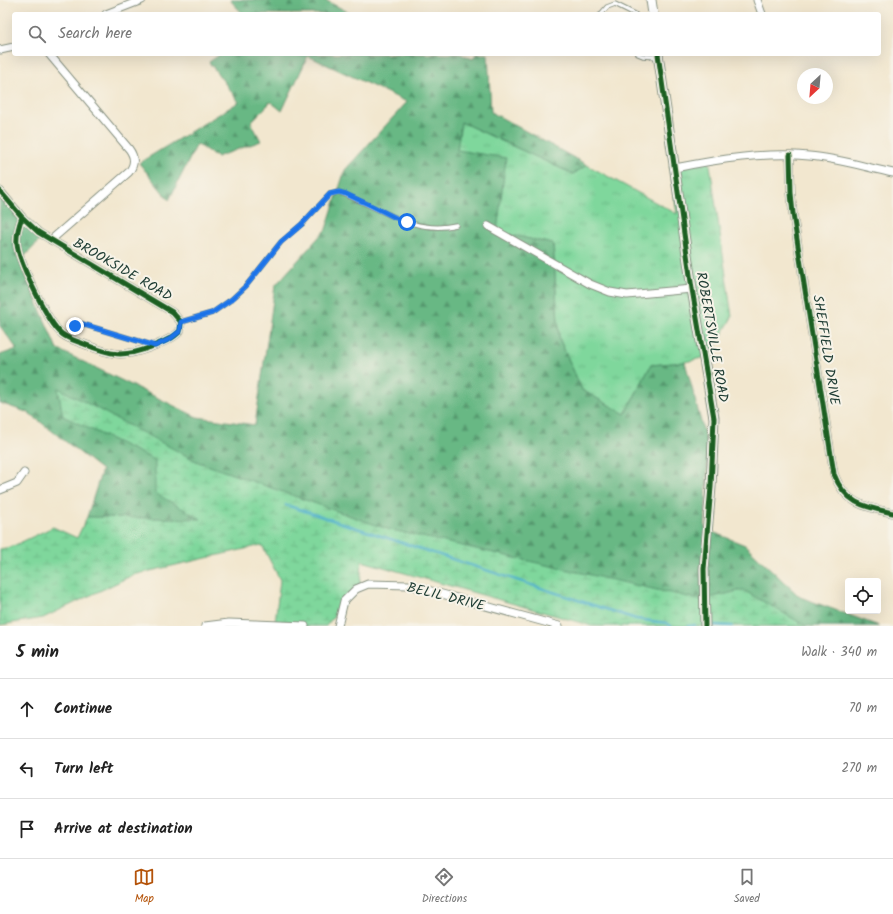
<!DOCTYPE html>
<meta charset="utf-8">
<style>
:root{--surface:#fff;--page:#f2f2f2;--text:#222;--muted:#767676;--line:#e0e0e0;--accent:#b45309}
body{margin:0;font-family:Kalam,sans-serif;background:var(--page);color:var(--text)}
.controls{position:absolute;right:12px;bottom:12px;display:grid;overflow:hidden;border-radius:4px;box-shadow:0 4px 16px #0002}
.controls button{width:36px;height:36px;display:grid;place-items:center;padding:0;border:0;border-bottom:1px solid var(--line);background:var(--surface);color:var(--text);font:20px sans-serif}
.compass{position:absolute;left:797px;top:68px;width:36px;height:36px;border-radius:50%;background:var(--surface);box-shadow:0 4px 16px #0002;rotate:206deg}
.stop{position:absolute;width:12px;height:12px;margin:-9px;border:3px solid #1a73e8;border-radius:50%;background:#fff}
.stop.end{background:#1a73e8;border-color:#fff;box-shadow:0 1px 4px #0008}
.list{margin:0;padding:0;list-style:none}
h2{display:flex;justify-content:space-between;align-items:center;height:52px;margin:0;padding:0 16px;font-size:17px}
h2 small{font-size:13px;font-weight:400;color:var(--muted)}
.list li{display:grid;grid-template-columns:26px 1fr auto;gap:12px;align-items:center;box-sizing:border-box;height:60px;padding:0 16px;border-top:1px solid var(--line)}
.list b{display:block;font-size:15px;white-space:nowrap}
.list em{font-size:13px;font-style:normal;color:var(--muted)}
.icon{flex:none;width:22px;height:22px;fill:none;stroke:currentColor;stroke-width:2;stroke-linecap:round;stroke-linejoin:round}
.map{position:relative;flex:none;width:893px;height:626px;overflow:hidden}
.search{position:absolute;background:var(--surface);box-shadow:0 4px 16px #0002;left:12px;right:12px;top:12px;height:44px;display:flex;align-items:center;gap:10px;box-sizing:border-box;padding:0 14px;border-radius:4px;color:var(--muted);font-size:15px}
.sheet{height:232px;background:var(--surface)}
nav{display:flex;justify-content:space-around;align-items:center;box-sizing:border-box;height:56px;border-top:1px solid var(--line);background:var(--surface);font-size:11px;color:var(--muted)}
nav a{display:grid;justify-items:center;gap:2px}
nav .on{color:var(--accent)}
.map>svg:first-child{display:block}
.grass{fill:url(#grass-tufts);stroke:#4f8a68}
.forest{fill:url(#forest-firs);stroke:#437a5c}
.wetland{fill:url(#wetland-marsh);stroke:#4f8a68}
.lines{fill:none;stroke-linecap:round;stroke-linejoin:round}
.stream{stroke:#4cb0cb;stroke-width:2.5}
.service-casing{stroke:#889282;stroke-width:5.5}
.minor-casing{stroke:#889282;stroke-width:9}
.tertiary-casing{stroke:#889282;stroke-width:11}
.service{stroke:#fff;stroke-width:3.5}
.minor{stroke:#fff;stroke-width:7}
.tertiary{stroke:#fff;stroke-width:9}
.cycleway-casing{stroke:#f7f3e8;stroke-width:8}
.cycleway{stroke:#1b5e20;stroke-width:5}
.route{stroke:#1a73e8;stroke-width:5}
.labels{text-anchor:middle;stroke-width:4;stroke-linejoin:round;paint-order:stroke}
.street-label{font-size:14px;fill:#1f3d34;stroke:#f7f3e8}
</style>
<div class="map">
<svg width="893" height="626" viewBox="0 0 893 626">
<defs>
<pattern id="grass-tufts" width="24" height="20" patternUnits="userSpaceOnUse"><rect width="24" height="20" fill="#7fd79c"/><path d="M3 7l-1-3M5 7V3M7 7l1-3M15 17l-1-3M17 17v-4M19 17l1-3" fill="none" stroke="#6db987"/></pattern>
<pattern id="forest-firs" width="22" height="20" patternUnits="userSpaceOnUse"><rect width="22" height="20" fill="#67b884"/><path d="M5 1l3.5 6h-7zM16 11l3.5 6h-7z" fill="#54976d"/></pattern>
<pattern id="wetland-marsh" width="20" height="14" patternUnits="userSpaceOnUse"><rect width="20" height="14" fill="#7fd79c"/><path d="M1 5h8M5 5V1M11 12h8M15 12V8" fill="none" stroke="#6db987"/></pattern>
</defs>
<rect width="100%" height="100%" fill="#f7f3e8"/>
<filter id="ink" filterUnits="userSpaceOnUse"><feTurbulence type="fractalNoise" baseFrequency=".025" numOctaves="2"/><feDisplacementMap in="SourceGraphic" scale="8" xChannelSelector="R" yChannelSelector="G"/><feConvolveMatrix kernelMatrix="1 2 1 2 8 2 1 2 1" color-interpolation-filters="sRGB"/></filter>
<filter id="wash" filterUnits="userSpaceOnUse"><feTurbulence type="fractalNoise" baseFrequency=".012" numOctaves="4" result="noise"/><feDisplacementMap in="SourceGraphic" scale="16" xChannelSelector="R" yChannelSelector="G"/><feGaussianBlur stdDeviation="0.9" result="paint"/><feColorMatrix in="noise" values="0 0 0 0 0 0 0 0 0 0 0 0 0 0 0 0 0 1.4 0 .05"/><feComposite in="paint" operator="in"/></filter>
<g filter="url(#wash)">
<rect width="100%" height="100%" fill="#f2e7cf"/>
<polygon class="grass" points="461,122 573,174 587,165 677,214 670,166 709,158 732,317 710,356 685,362 651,365 625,414 582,390 559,338 553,244 496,232 456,150"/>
<g class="forest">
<polygon points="230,0 325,0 352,14 243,14"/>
<polygon points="221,54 460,54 473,59 476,54 488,54 491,112 587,165 573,174 461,122 457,150 506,158 497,232 553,244 559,338 582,390 625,414 651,365 685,362 708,448 705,529 745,545 800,597 879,626 806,626 743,590 701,600 387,529 198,462 58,388 63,416 155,460 156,493 202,519 87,517 102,470 29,413 0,403 0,355 17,349 0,326 0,188 43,237 23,258 12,243 57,349 197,417 255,425 275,286 326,229 345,170 407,102 308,56 282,111 271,102 251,122 261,141 217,157 197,144 169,200 139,163 239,102 209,62"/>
</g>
<polygon class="wetland" points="58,388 198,462 387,529 701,600 743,590 806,626 592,626 362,561 360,585 326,626 294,626 275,622 280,580 262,545 133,575 43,618 0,625 0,549 11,547 53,527 77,538 87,517 201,519 155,493 155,460 63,416"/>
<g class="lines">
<g class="stream">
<polyline points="286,505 636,619 667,623 671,626"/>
<polyline points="714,625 732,626"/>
<polyline points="688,626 695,625"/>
</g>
</g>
</g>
<g filter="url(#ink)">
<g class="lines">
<defs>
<g id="service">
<polyline points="601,14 607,7 615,4 635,14"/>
<polyline points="638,54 643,56 658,57"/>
<path d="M181,322L212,313L232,299L246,286L281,242L302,224L330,194L339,192L346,195C381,209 416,235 456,225"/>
<polyline points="67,337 75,326 82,324 152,345"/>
</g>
<g id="minor">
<polyline points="757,0 762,14"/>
<polyline points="106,14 142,0"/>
<polyline points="0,50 14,47"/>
<path d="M49,54L129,149C135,157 135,164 129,172L51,240"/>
<path d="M790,155L791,193L793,214L834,474C845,504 865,507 893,513"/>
<path d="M675,168C719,159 764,152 809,156C837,158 865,167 893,173"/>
<path d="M0,191L22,217L38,232L172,312L181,322L180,331C173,339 161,343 151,347C123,358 111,355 84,344C76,341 68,339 62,334C48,323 19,262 17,244C16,234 19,225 22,217"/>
<polyline points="488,226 590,284 610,292 627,295 692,289"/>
<polyline points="0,490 17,483 24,473"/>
<polyline points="205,626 229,623 305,626"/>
<polyline points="338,626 344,601 356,589 368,584 409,585 559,626"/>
</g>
<g id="tertiary">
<polyline points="651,0 653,14"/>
<polyline points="658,54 692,289 714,418 711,487 704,569 705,626"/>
</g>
</defs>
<use href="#service" class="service-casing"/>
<use href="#minor" class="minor-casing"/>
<use href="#tertiary" class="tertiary-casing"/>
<use href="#service" class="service"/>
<use href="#minor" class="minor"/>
<use href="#tertiary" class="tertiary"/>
<defs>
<g id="cycleway">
<polyline points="658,54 692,289 714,418 711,487 704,569 705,626"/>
<path d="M790,155L791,193L793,214L834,474C845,504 865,507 893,513"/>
<path d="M0,191L22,217L38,232L172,312L181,322L180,331C173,339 161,343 151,347C123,358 111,355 84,344C76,341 68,339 62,334C48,323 19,262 17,244C16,234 19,225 22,217"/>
</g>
</defs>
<use href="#cycleway" class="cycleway-casing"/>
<use href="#cycleway" class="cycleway"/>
</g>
</g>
<g class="lines" filter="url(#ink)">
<polyline class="route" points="75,326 82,324 155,346 170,339 180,331 181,322 212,313 232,299 246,286 281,242 302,224 330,194 339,192 346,194 372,206 396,218 407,222"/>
</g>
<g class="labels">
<g class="street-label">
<text transform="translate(123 269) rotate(30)" y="5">BROOKSIDE ROAD</text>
<text transform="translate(713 337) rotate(80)" y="5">ROBERTSVILLE ROAD</text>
<text transform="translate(827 350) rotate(81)" y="5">SHEFFIELD DRIVE</text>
<text transform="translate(446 596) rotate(14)" y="5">BELIL DRIVE</text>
</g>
</g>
</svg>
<div class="controls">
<button><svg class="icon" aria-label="locate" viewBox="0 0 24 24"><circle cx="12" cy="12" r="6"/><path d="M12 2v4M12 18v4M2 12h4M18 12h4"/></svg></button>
</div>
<svg class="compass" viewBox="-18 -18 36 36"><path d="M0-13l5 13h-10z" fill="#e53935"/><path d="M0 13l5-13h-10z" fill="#767676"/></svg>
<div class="stop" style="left:407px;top:222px"></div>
<div class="stop end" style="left:75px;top:326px"></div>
<div class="search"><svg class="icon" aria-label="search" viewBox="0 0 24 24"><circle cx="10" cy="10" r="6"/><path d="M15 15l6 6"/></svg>Search here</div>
</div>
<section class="sheet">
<h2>5 min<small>Walk · 340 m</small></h2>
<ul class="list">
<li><svg class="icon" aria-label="ahead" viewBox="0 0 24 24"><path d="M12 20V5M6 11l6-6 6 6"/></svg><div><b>Continue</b></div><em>70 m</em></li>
<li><svg class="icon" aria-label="left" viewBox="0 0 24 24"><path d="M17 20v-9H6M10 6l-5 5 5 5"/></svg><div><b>Turn left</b></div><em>270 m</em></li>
<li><svg class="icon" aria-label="arrive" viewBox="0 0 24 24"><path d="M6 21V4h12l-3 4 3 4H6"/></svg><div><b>Arrive at destination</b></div></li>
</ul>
</section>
<nav>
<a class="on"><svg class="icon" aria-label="map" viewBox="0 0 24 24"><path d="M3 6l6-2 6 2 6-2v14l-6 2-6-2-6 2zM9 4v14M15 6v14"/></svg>Map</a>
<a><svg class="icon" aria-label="directions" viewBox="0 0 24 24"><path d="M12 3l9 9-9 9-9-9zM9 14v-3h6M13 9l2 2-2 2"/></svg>Directions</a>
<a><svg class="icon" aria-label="saved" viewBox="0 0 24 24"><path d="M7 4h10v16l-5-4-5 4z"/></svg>Saved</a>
</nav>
